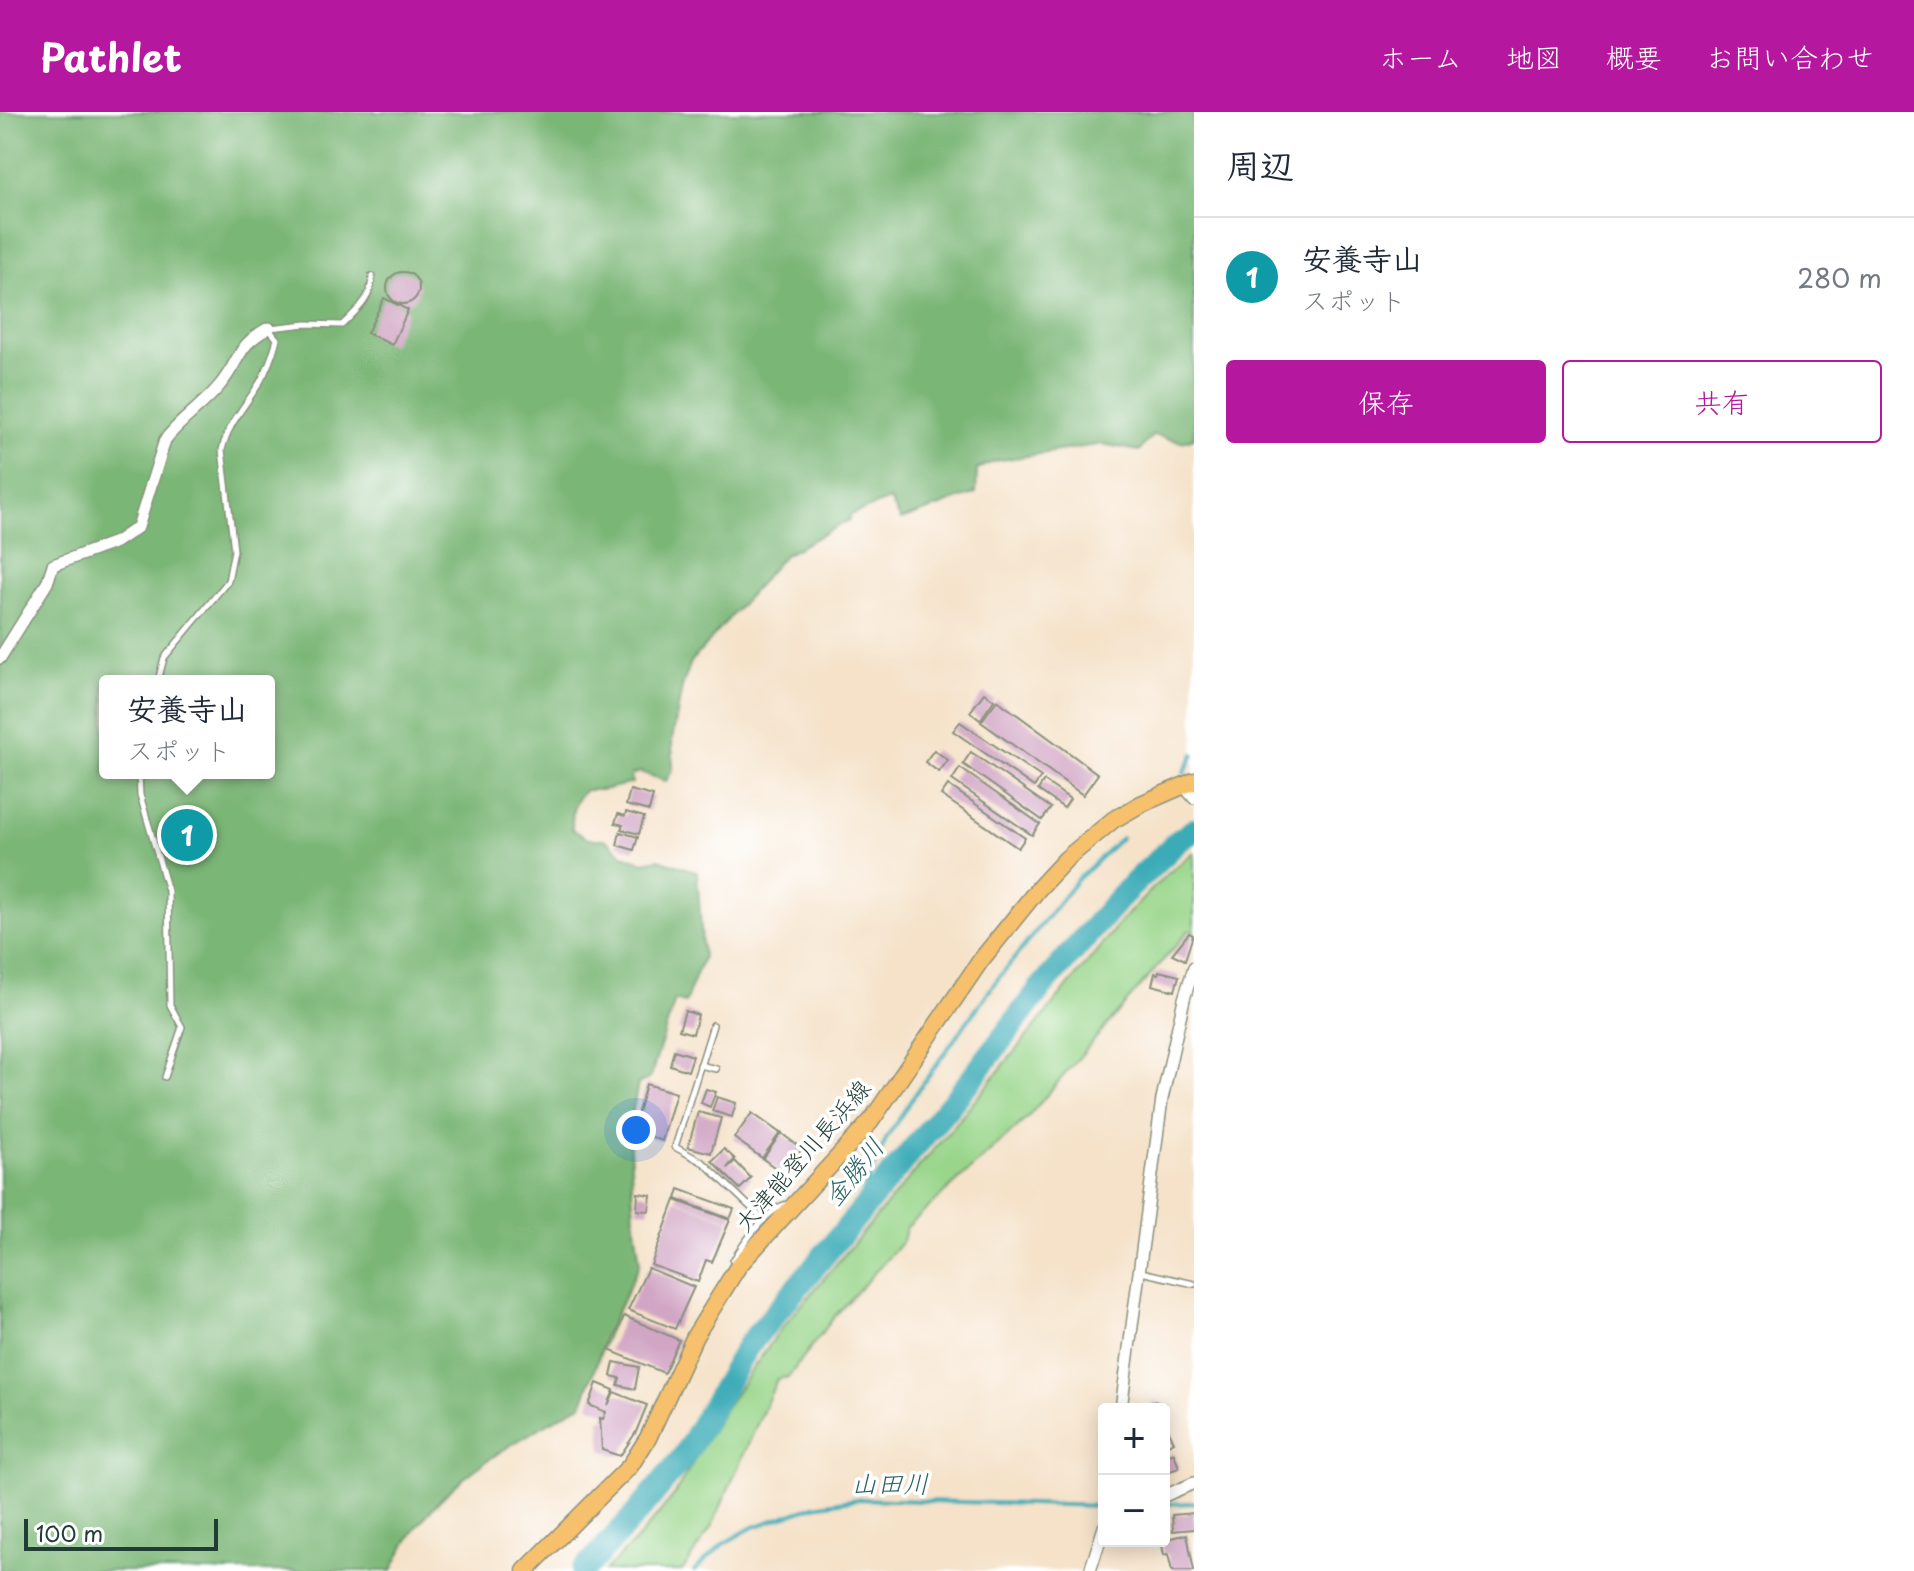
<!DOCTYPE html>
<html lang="ja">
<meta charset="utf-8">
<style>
:root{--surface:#fff;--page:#f2f2f3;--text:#1f2937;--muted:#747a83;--line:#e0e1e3;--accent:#b5179e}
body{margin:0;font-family:"Playpen Sans","Klee One",sans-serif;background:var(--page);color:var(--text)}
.controls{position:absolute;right:24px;bottom:24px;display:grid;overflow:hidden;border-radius:8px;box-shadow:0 4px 20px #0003}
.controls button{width:72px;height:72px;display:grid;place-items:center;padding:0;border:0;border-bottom:2px solid var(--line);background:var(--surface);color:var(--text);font:40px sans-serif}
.scale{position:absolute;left:24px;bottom:20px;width:194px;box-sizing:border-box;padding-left:8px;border:4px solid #1f3d34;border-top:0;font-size:22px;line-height:28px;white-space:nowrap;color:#1f3d34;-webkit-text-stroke:6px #fff;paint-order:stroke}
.you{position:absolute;left:636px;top:1018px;width:28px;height:28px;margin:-20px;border:6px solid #fff;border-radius:50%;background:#1a73e8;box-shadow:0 0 0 12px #1a73e833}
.badge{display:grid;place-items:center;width:52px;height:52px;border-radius:50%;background:var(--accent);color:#fff;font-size:26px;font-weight:700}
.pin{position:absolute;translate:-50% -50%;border:4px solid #fff;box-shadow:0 2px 8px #0006}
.popup{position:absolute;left:99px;top:563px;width:176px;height:104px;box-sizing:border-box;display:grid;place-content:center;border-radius:8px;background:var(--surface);filter:drop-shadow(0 2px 6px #0005);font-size:26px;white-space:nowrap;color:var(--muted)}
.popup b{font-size:30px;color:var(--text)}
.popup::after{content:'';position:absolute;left:50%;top:100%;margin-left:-16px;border:16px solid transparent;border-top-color:var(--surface)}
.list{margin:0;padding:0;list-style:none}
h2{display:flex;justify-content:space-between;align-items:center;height:104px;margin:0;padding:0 32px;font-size:34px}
h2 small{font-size:26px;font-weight:400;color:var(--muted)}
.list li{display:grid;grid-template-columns:52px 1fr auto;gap:24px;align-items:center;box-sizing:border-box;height:120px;padding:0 32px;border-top:2px solid var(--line)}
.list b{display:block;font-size:30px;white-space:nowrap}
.list p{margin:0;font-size:26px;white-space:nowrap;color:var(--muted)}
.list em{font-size:26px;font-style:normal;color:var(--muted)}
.actions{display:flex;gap:16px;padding:24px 32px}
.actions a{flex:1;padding:18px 0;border:2px solid var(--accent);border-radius:8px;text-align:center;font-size:28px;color:var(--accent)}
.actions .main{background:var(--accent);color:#fff}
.map{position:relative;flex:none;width:1194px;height:1459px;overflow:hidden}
header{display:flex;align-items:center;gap:48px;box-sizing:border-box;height:112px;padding:0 40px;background:var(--accent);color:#fff}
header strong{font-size:38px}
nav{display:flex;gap:44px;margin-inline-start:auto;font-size:28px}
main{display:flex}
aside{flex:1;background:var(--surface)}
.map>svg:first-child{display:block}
.green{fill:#99d58a;stroke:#5c895f;stroke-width:2}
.forest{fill:#7ab676;stroke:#4c7a55;stroke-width:2;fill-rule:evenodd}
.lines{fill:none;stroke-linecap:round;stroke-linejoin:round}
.stream{stroke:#3babb7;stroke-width:4}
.river{stroke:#3babb7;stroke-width:24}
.building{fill:#d1a6c5}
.service-casing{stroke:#8a907e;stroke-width:8}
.minor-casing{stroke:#8a907e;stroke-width:14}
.primary-casing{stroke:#8a907e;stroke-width:19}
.service{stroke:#fff;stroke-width:5}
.minor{stroke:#fff;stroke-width:11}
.primary{stroke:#f7c06c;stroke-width:16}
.labels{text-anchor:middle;stroke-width:7;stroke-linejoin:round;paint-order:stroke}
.street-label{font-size:24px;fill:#1f3d34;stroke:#fff}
.water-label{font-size:26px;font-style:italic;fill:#296462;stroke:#fff}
</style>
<header>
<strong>Pathlet</strong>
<nav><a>ホーム</a><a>地図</a><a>概要</a><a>お問い合わせ</a></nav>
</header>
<main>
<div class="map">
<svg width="1194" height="1459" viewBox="0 0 1194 1459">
<rect width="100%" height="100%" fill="#fff"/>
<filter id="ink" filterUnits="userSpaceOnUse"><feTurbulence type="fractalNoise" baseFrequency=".0125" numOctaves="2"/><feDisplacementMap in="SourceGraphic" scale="16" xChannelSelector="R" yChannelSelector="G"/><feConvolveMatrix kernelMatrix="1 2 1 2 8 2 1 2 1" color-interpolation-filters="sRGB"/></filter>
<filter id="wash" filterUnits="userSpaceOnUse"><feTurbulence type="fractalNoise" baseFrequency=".006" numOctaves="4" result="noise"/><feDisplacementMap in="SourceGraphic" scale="32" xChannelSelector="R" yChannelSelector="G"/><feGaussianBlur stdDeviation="1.8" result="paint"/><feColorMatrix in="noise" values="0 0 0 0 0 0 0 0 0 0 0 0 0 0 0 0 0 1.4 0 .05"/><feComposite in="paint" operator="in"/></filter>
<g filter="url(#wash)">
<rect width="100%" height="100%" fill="#f5e2c9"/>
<polygon class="green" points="1194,740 1194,820 1189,818 1027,1006 906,1116 903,1129 835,1204 788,1265 777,1267 712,1414 682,1459 605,1459 642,1422 674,1383 727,1293 780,1218 963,1003 1121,809 1166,763"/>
<path class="forest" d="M0,0H1194V326L1182,330L1153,323L1139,339L1102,332L995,349L977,357L976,381L901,408L890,388L850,403L849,408L784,443L691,550L682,575L672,628L673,658L666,669L640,660L631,663L632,671L603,678H585C572,689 572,701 572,717L588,727H605L623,743L644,750L659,747L697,760L703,845L685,891L675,888L650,966L638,972L629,1018L634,1108L640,1151L607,1222L582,1292C506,1335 428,1374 392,1459H0ZM105,569H269V661H105Z"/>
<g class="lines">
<g class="stream">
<polyline points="1184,661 1194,642"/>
<polyline points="851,1108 887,1025 911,988 997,868 1077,768 1121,726"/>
<polyline points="1164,1392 1194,1391"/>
<polyline points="694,1459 723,1432 751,1416 814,1394 857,1387 1104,1394"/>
</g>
<polyline class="river" points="583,1459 637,1401 684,1344 747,1235 970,969 1039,878 1121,784 1177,730 1194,718"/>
</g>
<g id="blocks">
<g class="building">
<circle cx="403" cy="176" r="16"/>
<polygon points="384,186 408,198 392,233 367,221"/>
<polygon points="984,581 994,588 980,608 970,600"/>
<polygon points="997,588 1098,662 1083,683 981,610"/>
<polygon points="960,610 1041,665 1034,675 953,619"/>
<polygon points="934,638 948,648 939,660 925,650"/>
<polygon points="971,640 1051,696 1042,708 963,652"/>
<polygon points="960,656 1040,712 1032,723 952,668"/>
<polygon points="1044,669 1070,687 1064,696 1038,678"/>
<polygon points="948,673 1025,726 1018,736 941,683"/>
<polygon points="630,678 653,684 649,699 626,693"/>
<polygon points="626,700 644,705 639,722 621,717 623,713 615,711 618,702 625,704"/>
<polygon points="620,720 638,725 634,738 617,733"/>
<polygon points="1189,821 1193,823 1185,848 1172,842"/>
<polygon points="1159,859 1179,864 1175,879 1152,873 1155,861 1158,862"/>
<polygon points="685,899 698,903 693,922 679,918"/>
<polygon points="674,938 693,944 688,959 670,953"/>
<polygon points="646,972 676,981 662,1029 633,1018"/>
<polygon points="706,977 716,980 710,995 701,991"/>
<polygon points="717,985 736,991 732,1005 712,999"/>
<polygon points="698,1000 721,1006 711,1041 688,1035"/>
<polygon points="752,1001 780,1021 762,1046 734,1026"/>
<polygon points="781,1021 802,1037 784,1062 763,1047"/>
<polygon points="724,1037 735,1047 727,1056 735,1049 751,1066 740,1077 712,1049"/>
<polygon points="679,1077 734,1097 730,1107 676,1087"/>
<polygon points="638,1081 651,1083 649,1099 637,1098"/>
<polygon points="675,1088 730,1108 712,1150 706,1148 698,1170 651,1153"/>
<polygon points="648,1156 694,1175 675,1217 628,1198"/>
<polygon points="624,1204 679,1228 664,1261 609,1238"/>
<polygon points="614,1250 639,1255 635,1277 618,1273 620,1266 611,1264"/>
<polygon points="597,1271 614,1278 608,1293 614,1280 647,1293 636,1320 620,1344 602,1338 600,1306 603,1307 606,1300 589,1293"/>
<polygon points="1153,1289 1165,1292 1164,1297 1151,1297"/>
<polygon points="1168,1317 1174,1330 1164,1335 1164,1319"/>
<polygon points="1174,1341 1179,1356 1167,1360 1164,1345"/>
<polygon points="1194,1401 1194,1417 1173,1419 1172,1403"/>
<polygon points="1187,1422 1194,1459 1172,1459 1168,1442 1164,1443 1161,1429"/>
</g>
</g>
</g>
<g filter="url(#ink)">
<use href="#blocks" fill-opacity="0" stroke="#8a907e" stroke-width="2"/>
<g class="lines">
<defs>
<g id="service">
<path d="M270,216L306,212L342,213C357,198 372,187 372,164"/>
<path d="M158,569L164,546L228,469L234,438L222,338C228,311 247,292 260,270C268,256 273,242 277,227L269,217"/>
<polyline points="139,661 140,683 168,779 170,893 182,915 165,965"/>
<polyline points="713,913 675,1035 704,1051 764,1108"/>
<polyline points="700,953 716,957"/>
<path d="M733,1149C743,1132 768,1095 788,1092"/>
<polyline points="1141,1160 1194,1172"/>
</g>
<g id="minor">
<path d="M0,546L47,471L53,453L116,430L138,415L165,328C181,307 204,293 220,273C241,248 236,233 269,216"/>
<polyline points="1184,674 1194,686"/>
<polyline points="1121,1297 1162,987 1184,887 1194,855"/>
<polyline points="1164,1384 1194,1371"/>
<polyline points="1090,1459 1104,1415"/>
</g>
<polyline id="primary" points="525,1459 630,1354 648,1326 695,1224 739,1153 871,1009 981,848 1039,776 1066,747 1113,708 1141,692 1194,669"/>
</defs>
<use href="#service" class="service-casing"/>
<use href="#minor" class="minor-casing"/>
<use href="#primary" class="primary-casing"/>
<use href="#service" class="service"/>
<use href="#minor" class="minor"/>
<use href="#primary" class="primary"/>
</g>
</g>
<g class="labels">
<g class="street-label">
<text transform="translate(803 1044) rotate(-49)" y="8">大津能登川長浜線</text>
</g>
<g class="water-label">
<text transform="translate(854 1060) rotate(-51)" y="9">金勝川</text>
<text x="890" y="1381">山田川</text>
</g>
</g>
</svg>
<div class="controls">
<button>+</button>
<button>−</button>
</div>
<div class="scale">100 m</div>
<div class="you"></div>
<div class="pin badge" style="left:187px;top:723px;background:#0f9aa8">1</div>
<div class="popup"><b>安養寺山</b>スポット</div>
</div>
<aside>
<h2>周辺<small></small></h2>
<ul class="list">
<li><span class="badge" style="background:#0f9aa8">1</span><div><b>安養寺山</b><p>スポット</p></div><em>280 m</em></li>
</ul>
<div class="actions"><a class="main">保存</a><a>共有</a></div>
</aside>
</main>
